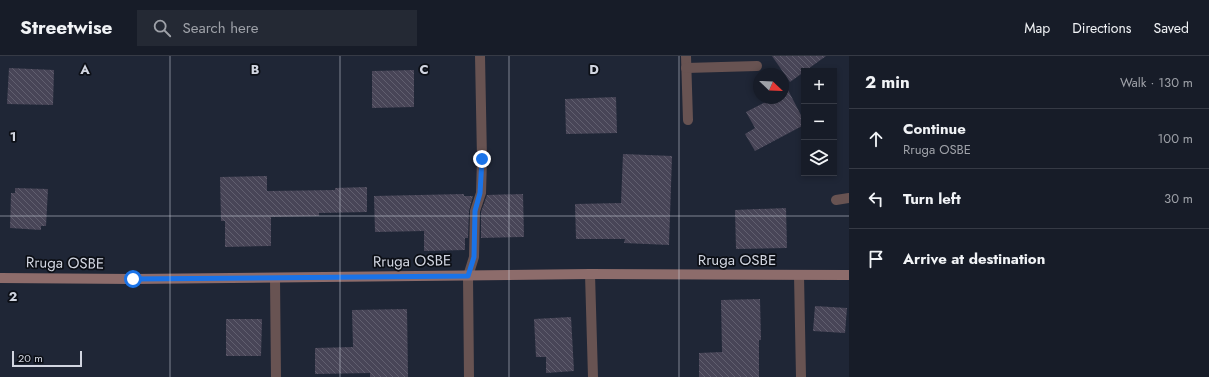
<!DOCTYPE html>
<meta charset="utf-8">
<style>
:root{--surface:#171c28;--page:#242934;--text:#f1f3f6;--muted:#9ea1a8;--line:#363a45}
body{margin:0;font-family:Jost,sans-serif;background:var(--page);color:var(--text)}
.controls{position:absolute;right:12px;top:12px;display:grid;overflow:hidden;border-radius:0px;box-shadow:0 2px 6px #0003}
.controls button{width:36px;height:36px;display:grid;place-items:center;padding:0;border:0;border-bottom:1px solid var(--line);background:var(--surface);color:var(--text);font:20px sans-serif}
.compass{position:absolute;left:753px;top:12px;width:36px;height:36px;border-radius:50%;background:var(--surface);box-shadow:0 2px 6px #0003;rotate:113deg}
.scale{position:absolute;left:12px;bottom:10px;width:70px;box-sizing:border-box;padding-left:4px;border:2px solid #d1d5e0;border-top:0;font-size:11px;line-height:14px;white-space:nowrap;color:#d1d5e0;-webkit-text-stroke:3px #0c0f16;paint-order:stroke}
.stop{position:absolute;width:12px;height:12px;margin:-9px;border:3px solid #1a73e8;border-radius:50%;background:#fff}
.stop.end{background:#1a73e8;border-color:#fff;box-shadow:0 1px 4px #0008}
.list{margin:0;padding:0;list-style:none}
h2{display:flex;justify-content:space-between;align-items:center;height:52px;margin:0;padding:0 16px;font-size:17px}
h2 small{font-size:13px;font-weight:400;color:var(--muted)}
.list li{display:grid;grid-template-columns:26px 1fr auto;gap:12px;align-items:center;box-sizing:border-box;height:60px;padding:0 16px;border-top:1px solid var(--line)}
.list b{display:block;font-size:15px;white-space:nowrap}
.list p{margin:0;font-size:13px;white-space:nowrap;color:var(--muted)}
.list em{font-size:13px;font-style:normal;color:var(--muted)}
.icon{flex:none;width:22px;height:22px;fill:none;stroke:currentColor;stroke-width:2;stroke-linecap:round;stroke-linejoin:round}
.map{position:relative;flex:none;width:849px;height:321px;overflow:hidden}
header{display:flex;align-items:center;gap:24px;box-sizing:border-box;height:56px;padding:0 20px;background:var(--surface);border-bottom:1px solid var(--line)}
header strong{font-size:19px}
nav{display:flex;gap:22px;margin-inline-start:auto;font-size:14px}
.search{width:280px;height:36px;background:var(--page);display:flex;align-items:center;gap:10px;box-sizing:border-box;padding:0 14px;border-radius:0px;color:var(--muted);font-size:15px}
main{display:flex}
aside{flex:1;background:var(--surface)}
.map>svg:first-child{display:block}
.building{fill:url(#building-back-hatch)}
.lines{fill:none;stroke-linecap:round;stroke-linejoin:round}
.lane{stroke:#685352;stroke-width:10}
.street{stroke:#685352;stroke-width:10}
.secondary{stroke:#8d6c6b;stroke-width:10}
.route{stroke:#1a73e8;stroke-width:5}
.grid{fill:none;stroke:#d1d5e0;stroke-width:1;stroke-opacity:0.55}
.labels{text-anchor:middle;stroke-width:3.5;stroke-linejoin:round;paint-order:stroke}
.street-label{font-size:15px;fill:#d1d5e0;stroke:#0c0f16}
.grid-label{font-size:13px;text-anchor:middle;font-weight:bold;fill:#d1d5e0;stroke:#0c0f16;stroke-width:3.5;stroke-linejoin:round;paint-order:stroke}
</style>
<header>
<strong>Streetwise</strong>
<div class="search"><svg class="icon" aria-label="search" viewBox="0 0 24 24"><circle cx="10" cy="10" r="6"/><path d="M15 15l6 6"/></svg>Search here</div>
<nav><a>Map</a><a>Directions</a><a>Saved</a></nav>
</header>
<main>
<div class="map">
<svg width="849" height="321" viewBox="0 0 849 321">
<defs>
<pattern id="building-back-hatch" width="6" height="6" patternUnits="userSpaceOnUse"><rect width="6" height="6" fill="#484557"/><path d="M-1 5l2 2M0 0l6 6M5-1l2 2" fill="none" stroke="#615f6f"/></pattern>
</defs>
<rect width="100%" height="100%" fill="#1f2636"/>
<g class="building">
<polygon points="772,0 826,0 790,26"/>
<polygon points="9,12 54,14 53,49 7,48"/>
<polygon points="414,14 414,51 372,52 372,15"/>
<polygon points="788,34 804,65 804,69 755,95 745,78 755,72 746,56 773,42 783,42 783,36"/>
<polygon points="616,41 617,77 566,78 565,43"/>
<polygon points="623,98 672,100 669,189 624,187 625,183 576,183 575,148 621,147"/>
<polygon points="267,120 267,135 335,134 335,132 367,131 367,156 319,157 319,160 271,161 271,190 225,191 225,165 221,165 220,121"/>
<polygon points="15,132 48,133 46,170 41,170 41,174 10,172 11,137 15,137"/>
<polygon points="464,138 464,140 473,140 469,155 468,182 465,182 465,194 424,195 424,175 375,176 374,140"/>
<polygon points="523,138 524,181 481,182 481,156 487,139"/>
<polygon points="786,152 787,192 736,193 735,154"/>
<polygon points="760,243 761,284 759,284 759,321 699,321 699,297 722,296 721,244"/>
<polygon points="815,250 847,252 845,277 813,275"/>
<polygon points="407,253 408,321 370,321 370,317 315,318 315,292 353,291 352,254"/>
<polygon points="571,261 574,315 546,317 546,301 536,301 534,263"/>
<polygon points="226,263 262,263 261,300 226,300"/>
</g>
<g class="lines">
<polyline class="lane" points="468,220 474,201 475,155 481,137 482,103"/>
<g class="street">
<polyline points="480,0 482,103"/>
<polyline points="686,0 688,64"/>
<polyline points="686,12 757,10"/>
<polyline points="836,144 849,142"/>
<polyline points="590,218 593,321"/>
<polyline points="799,219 801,321"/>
<polyline points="468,220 469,321"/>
<polyline points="275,222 276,321"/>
</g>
<polyline class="secondary" points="0,222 133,223 590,218 849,219"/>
</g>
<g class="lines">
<polyline class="route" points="133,223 468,220 474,201 475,155 480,137 482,103"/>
</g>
<path class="grid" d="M170,0V321M340,0V321M509,0V321M679,0V321M0,160H849"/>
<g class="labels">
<g class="street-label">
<text x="737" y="209">Rruga OSBE</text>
<text transform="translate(412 205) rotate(-1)" y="5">Rruga OSBE</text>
<text transform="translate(65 207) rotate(1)" y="5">Rruga OSBE</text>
</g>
</g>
<g class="grid-label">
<text x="85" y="18">A</text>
<text x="255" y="18">B</text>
<text x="424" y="18">C</text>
<text x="594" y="18">D</text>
<text x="13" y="85">1</text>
<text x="13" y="245">2</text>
</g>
</svg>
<div class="controls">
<button>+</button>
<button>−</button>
<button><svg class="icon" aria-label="layers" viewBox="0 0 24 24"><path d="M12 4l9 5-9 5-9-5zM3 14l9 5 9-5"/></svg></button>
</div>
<svg class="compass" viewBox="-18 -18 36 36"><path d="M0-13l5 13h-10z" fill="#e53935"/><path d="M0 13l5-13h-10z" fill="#9ea1a8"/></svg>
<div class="scale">20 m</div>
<div class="stop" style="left:133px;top:223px"></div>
<div class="stop end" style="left:482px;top:103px"></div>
</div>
<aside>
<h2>2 min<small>Walk · 130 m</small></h2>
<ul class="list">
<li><svg class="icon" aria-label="ahead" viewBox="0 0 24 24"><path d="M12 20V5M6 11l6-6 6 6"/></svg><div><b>Continue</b><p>Rruga OSBE</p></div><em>100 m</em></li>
<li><svg class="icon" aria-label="left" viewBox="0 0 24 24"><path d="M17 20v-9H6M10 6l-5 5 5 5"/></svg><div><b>Turn left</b></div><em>30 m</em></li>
<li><svg class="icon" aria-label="arrive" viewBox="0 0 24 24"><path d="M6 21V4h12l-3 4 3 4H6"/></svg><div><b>Arrive at destination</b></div></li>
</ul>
</aside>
</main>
